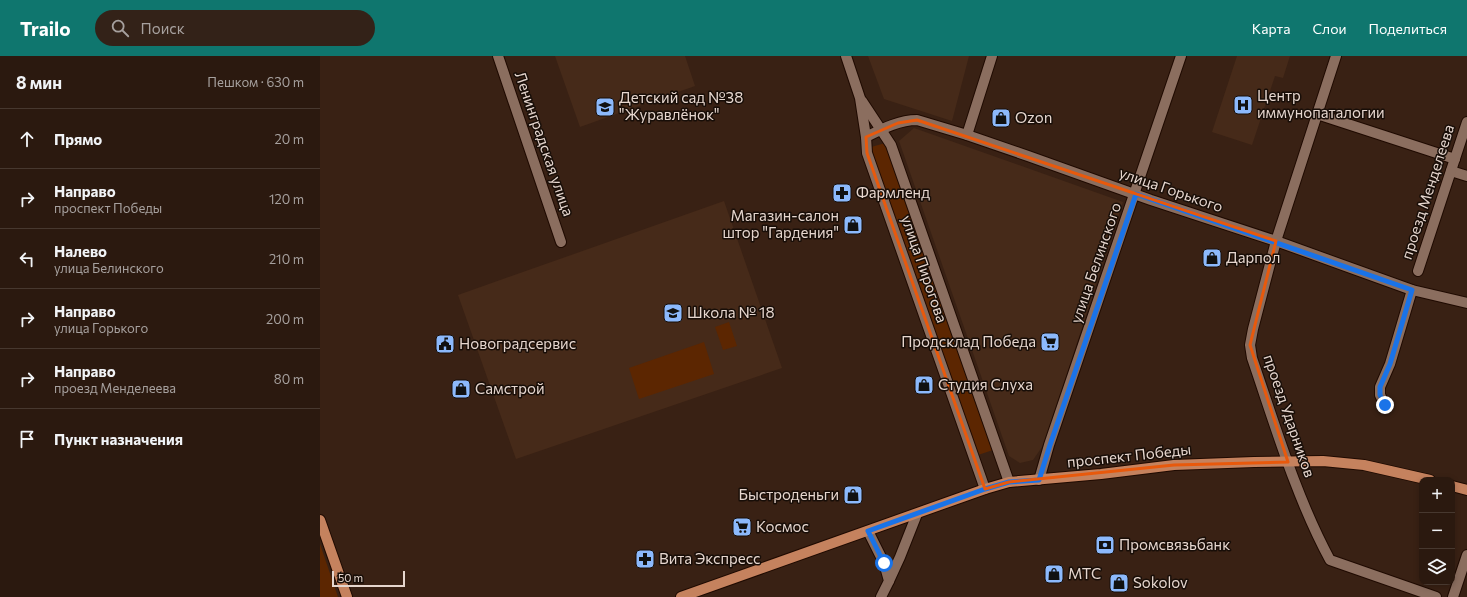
<!DOCTYPE html>
<html lang="ru">
<meta charset="utf-8">
<style>
:root{--surface:#2b190f;--page:#332218;--text:#f1f3f6;--muted:#a6a09e;--line:#47382f;--accent:#0f766e}
body{margin:0;font-family:Commissioner,sans-serif;background:var(--page);color:var(--text)}
.controls{position:absolute;right:12px;bottom:12px;display:grid;overflow:hidden;border-radius:8px;box-shadow:0 2px 6px #0003}
.controls button{width:36px;height:36px;display:grid;place-items:center;padding:0;border:0;border-bottom:1px solid var(--line);background:var(--surface);color:var(--text);font:20px sans-serif}
.scale{position:absolute;left:12px;bottom:10px;width:73px;box-sizing:border-box;padding-left:4px;border:2px solid #e6d6ce;border-top:0;font-size:11px;line-height:14px;white-space:nowrap;color:#e6d6ce;-webkit-text-stroke:3px #180e08;paint-order:stroke}
.stop{position:absolute;width:12px;height:12px;margin:-9px;border:3px solid #1a73e8;border-radius:50%;background:#fff}
.stop.end{background:#1a73e8;border-color:#fff;box-shadow:0 1px 4px #0008}
.list{margin:0;padding:0;list-style:none}
h2{display:flex;justify-content:space-between;align-items:center;height:52px;margin:0;padding:0 16px;font-size:17px}
h2 small{font-size:13px;font-weight:400;color:var(--muted)}
.list li{display:grid;grid-template-columns:26px 1fr auto;gap:12px;align-items:center;box-sizing:border-box;height:60px;padding:0 16px;border-top:1px solid var(--line)}
.list b{display:block;font-size:15px;white-space:nowrap}
.list p{margin:0;font-size:13px;white-space:nowrap;color:var(--muted)}
.list em{font-size:13px;font-style:normal;color:var(--muted)}
.icon{flex:none;width:22px;height:22px;fill:none;stroke:currentColor;stroke-width:2;stroke-linecap:round;stroke-linejoin:round}
.map{position:relative;flex:none;width:1147px;height:541px;overflow:hidden}
header{display:flex;align-items:center;gap:24px;box-sizing:border-box;height:56px;padding:0 20px;background:var(--accent);color:#fff}
header strong{font-size:19px}
nav{display:flex;gap:22px;margin-inline-start:auto;font-size:14px}
.search{width:280px;height:36px;background:var(--page);display:flex;align-items:center;gap:10px;box-sizing:border-box;padding:0 14px;border-radius:22px;color:var(--muted);font-size:15px}
main{display:flex}
aside{flex:1;background:var(--surface)}
.map>svg:first-child{display:block}
.built{fill:#462a19}
.green{fill:#5c2601}
.lines{fill:none;stroke-linecap:round;stroke-linejoin:round}
.minor-casing{stroke:#1f0a01;stroke-width:12}
.major-casing{stroke:#1f0a01;stroke-width:12}
.minor{stroke:#8b6e5f;stroke-width:10}
.major{stroke:#c5825e;stroke-width:10}
.route{stroke:#1a73e8;stroke-width:5}
.marked{fill:none;stroke:#e8590c;stroke-width:3;stroke-linejoin:round}
.labels{text-anchor:middle;stroke-width:3;stroke-linejoin:round;paint-order:stroke}
.poi-label{font-size:15px;fill:#e6d6ce;stroke:#180e08;text-anchor:start}
.street-label{font-size:15px;fill:#e6d6ce;stroke:#180e08}
</style>
<header>
<strong>Trailo</strong>
<div class="search"><svg class="icon" aria-label="search" viewBox="0 0 24 24"><circle cx="10" cy="10" r="6"/><path d="M15 15l6 6"/></svg>Поиск</div>
<nav><a>Карта</a><a>Слои</a><a>Поделиться</a></nav>
</header>
<main>
<aside>
<h2>8 мин<small>Пешком · 630 m</small></h2>
<ul class="list">
<li><svg class="icon" aria-label="ahead" viewBox="0 0 24 24"><path d="M12 20V5M6 11l6-6 6 6"/></svg><div><b>Прямо</b></div><em>20 m</em></li>
<li><svg class="icon" aria-label="right" viewBox="0 0 24 24"><path d="M7 20v-9h11M14 6l5 5-5 5"/></svg><div><b>Направо</b><p>проспект Победы</p></div><em>120 m</em></li>
<li><svg class="icon" aria-label="left" viewBox="0 0 24 24"><path d="M17 20v-9H6M10 6l-5 5 5 5"/></svg><div><b>Налево</b><p>улица Белинского</p></div><em>210 m</em></li>
<li><svg class="icon" aria-label="right" viewBox="0 0 24 24"><path d="M7 20v-9h11M14 6l5 5-5 5"/></svg><div><b>Направо</b><p>улица Горького</p></div><em>200 m</em></li>
<li><svg class="icon" aria-label="right" viewBox="0 0 24 24"><path d="M7 20v-9h11M14 6l5 5-5 5"/></svg><div><b>Направо</b><p>проезд Менделеева</p></div><em>80 m</em></li>
<li><svg class="icon" aria-label="arrive" viewBox="0 0 24 24"><path d="M6 21V4h12l-3 4 3 4H6"/></svg><div><b>Пункт назначения</b></div></li>
</ul>
</aside>
<div class="map">
<svg width="1147" height="541" viewBox="0 0 1147 541">
<rect width="100%" height="100%" fill="#392114"/>
<g class="built">
<polygon points="235,0 365,0 375,30 260,71"/>
<polygon points="548,0 649,0 632,65 564,43"/>
<polygon points="917,0 970,0 963,22 955,20 932,89 892,76"/>
<polygon points="594,72 803,146 724,388 713,404 700,407 689,400 579,85"/>
<polygon points="404,145 462,312 196,403 138,239"/>
</g>
<g class="green">
<polygon points="565,87 673,394 658,399 548,92"/>
<polygon points="409,266 417,290 403,294 395,271"/>
<polygon points="384,286 394,318 319,343 309,312"/>
<polygon points="0,488 18,541 0,541"/>
</g>
<g class="lines">
<defs>
<g id="minor">
<polyline points="178,0 241,186"/>
<polyline points="526,0 540,42 546,81 547,97 665,433"/>
<path d="M1016,0L956,185L933,273L930,289L932,302C955,369 976,441 1010,504L1116,541"/>
<polyline points="542,45 571,89 689,426"/>
<polyline points="997,58 1135,103"/>
<polyline points="647,79 672,0"/>
<path d="M546,81C562,73 579,64 597,64L647,79L708,100L831,144L956,185L1092,234L1147,247"/>
<polyline points="1131,115 1147,120"/>
<polyline points="1098,215 1147,66"/>
<polyline points="1065,349 1060,339 1060,331 1070,308 1092,234"/>
<polyline points="719,424 729,389 861,0"/>
<polyline points="548,475 564,507 569,525 561,541"/>
<polyline points="569,525 580,501 597,458"/>
<polyline points="1133,541 1147,499"/>
</g>
<g id="major">
<polyline points="1132,430 1147,434"/>
<polyline points="0,464 27,541"/>
<polyline points="361,541 665,433 689,426 781,418 854,409 934,406 1003,405 1044,409 1110,424"/>
</g>
</defs>
<use href="#minor" class="minor-casing"/>
<use href="#major" class="major-casing"/>
<use href="#minor" class="minor"/>
<use href="#major" class="major"/>
</g>
<g class="lines">
<polyline class="route" points="564,507 548,475 665,433 689,426 719,424 730,389 816,138 1092,234 1070,308 1060,331 1060,339 1065,349"/>
</g>
<path class="marked" d="M597,64L956,185L930,289L968,406L854,409L689,426L665,433L547,97L546,81L578,67Z"/>
<defs>
<symbol id="hospital-square" viewBox="-11 -11 22 22"><rect x="-9" y="-9" width="18" height="18" rx="4" fill="#8cb9fc" stroke="#180e08"/><path d="M-5-5h3v3.5h4V-5h3V5h-3V1.5h-4V5h-3Z" fill="#111"/></symbol>
<symbol id="school-square" viewBox="-11 -11 22 22"><rect x="-9" y="-9" width="18" height="18" rx="4" fill="#8cb9fc" stroke="#180e08"/><path d="M0-5L7-2L0 1L-7-2ZM-4 1L0 2.5L4 1V4Q0 6-4 4Z" fill="#111"/></symbol>
<symbol id="shop-square" viewBox="-11 -11 22 22"><rect x="-9" y="-9" width="18" height="18" rx="4" fill="#8cb9fc" stroke="#180e08"/><path d="M-5-2.5h2.3a2.7 3.5 0 0 1 5.4 0H5L5.5 6h-11ZM-1.5-2.5h3a1.5 2.3 0 0 0-3 0Z" fill="#111"/></symbol>
<symbol id="pharmacy-square" viewBox="-11 -11 22 22"><rect x="-9" y="-9" width="18" height="18" rx="4" fill="#8cb9fc" stroke="#180e08"/><path d="M-2-6h4v4h4v4h-4v4h-4v-4h-4v-4h4Z" fill="#111"/></symbol>
<symbol id="supermarket-square" viewBox="-11 -11 22 22"><rect x="-9" y="-9" width="18" height="18" rx="4" fill="#8cb9fc" stroke="#180e08"/><path d="M-6-5.5h2.5l.6 2H6L4.5 2H-2.5L-4.4-4H-6ZM-1.5 3.2a1.3 1.3 0 1 0 .1 0ZM3 3.2a1.3 1.3 0 1 0 .1 0Z" fill="#111"/></symbol>
<symbol id="civic-square" viewBox="-11 -11 22 22"><rect x="-9" y="-9" width="18" height="18" rx="4" fill="#8cb9fc" stroke="#180e08"/><path d="M-.6-6.5H3V-4.5H.6V-3L4-1V1h2V6H-6V1h2V-1L-.6-3ZM-1.2 2.5V6h2.4V2.5Z" fill="#111"/></symbol>
<symbol id="bank-square" viewBox="-11 -11 22 22"><rect x="-9" y="-9" width="18" height="18" rx="4" fill="#8cb9fc" stroke="#180e08"/><path d="M-6-4H6V4H-6ZM0-2.3a2.3 2.3 0 1 0 0 4.6a2.3 2.3 0 1 0 0-4.6Z" fill="#111"/></symbol>
</defs>
<g fill-rule="evenodd">
<use href="#hospital-square" x="912" y="38" width="22" height="22"/>
<use href="#school-square" x="274" y="40" width="22" height="22"/>
<use href="#shop-square" x="670" y="51" width="22" height="22"/>
<use href="#pharmacy-square" x="511" y="126" width="22" height="22"/>
<use href="#shop-square" x="522" y="158" width="22" height="22"/>
<use href="#shop-square" x="881" y="191" width="22" height="22"/>
<use href="#school-square" x="342" y="246" width="22" height="22"/>
<use href="#supermarket-square" x="719" y="275" width="22" height="22"/>
<use href="#civic-square" x="114" y="277" width="22" height="22"/>
<use href="#shop-square" x="593" y="318" width="22" height="22"/>
<use href="#shop-square" x="130" y="322" width="22" height="22"/>
<use href="#shop-square" x="522" y="428" width="22" height="22"/>
<use href="#supermarket-square" x="411" y="460" width="22" height="22"/>
<use href="#bank-square" x="774" y="478" width="22" height="22"/>
<use href="#pharmacy-square" x="314" y="492" width="22" height="22"/>
<use href="#shop-square" x="723" y="507" width="22" height="22"/>
<use href="#shop-square" x="788" y="516" width="22" height="22"/>
</g>
<g class="labels">
<g class="poi-label">
<text x="937" y="45">Центр<tspan x="937" dy="17">иммунопаталогии</tspan></text>
<text x="299" y="47">Детский сад №38<tspan x="299" dy="17">"Журавлёнок"</tspan></text>
<text x="695" y="67">Ozon</text>
<text x="536" y="142">Фармленд</text>
<text x="519" y="165" text-anchor="end">Магазин-салон<tspan x="519" dy="17">штор "Гардения"</tspan></text>
<text x="906" y="207">Дарпол</text>
<text x="367" y="262">Школа № 18</text>
<text x="716" y="291" text-anchor="end">Продсклад Победа</text>
<text x="139" y="293">Новоградсервис</text>
<text x="618" y="334">Студия Слуха</text>
<text x="155" y="338">Самстрой</text>
<text x="519" y="444" text-anchor="end">Быстроденьги</text>
<text x="436" y="476">Космос</text>
<text x="799" y="494">Промсвязьбанк</text>
<text x="339" y="508">Вита Экспресс</text>
<text x="748" y="523">МТС</text>
<text x="813" y="532">Sokolov</text>
</g>
<g class="street-label">
<text transform="translate(224 88) rotate(71)" y="5">Ленинградская улица</text>
<text transform="translate(851 134) rotate(19)" y="5">улица Горького</text>
<text transform="translate(1108 136) rotate(-72)" y="5">проезд Менделеева</text>
<text transform="translate(776 207) rotate(-71)" y="5">улица Белинского</text>
<text transform="translate(604 213) rotate(71)" y="5">улица Пирогова</text>
<text transform="translate(969 360) rotate(71)" y="5">проезд Ударников</text>
<text transform="translate(809 400) rotate(-6)" y="5">проспект Победы</text>
</g>
</g>
</svg>
<div class="controls">
<button>+</button>
<button>−</button>
<button><svg class="icon" aria-label="layers" viewBox="0 0 24 24"><path d="M12 4l9 5-9 5-9-5zM3 14l9 5 9-5"/></svg></button>
</div>
<div class="scale">50 m</div>
<div class="stop" style="left:564px;top:507px"></div>
<div class="stop end" style="left:1065px;top:349px"></div>
</div>
</main>
